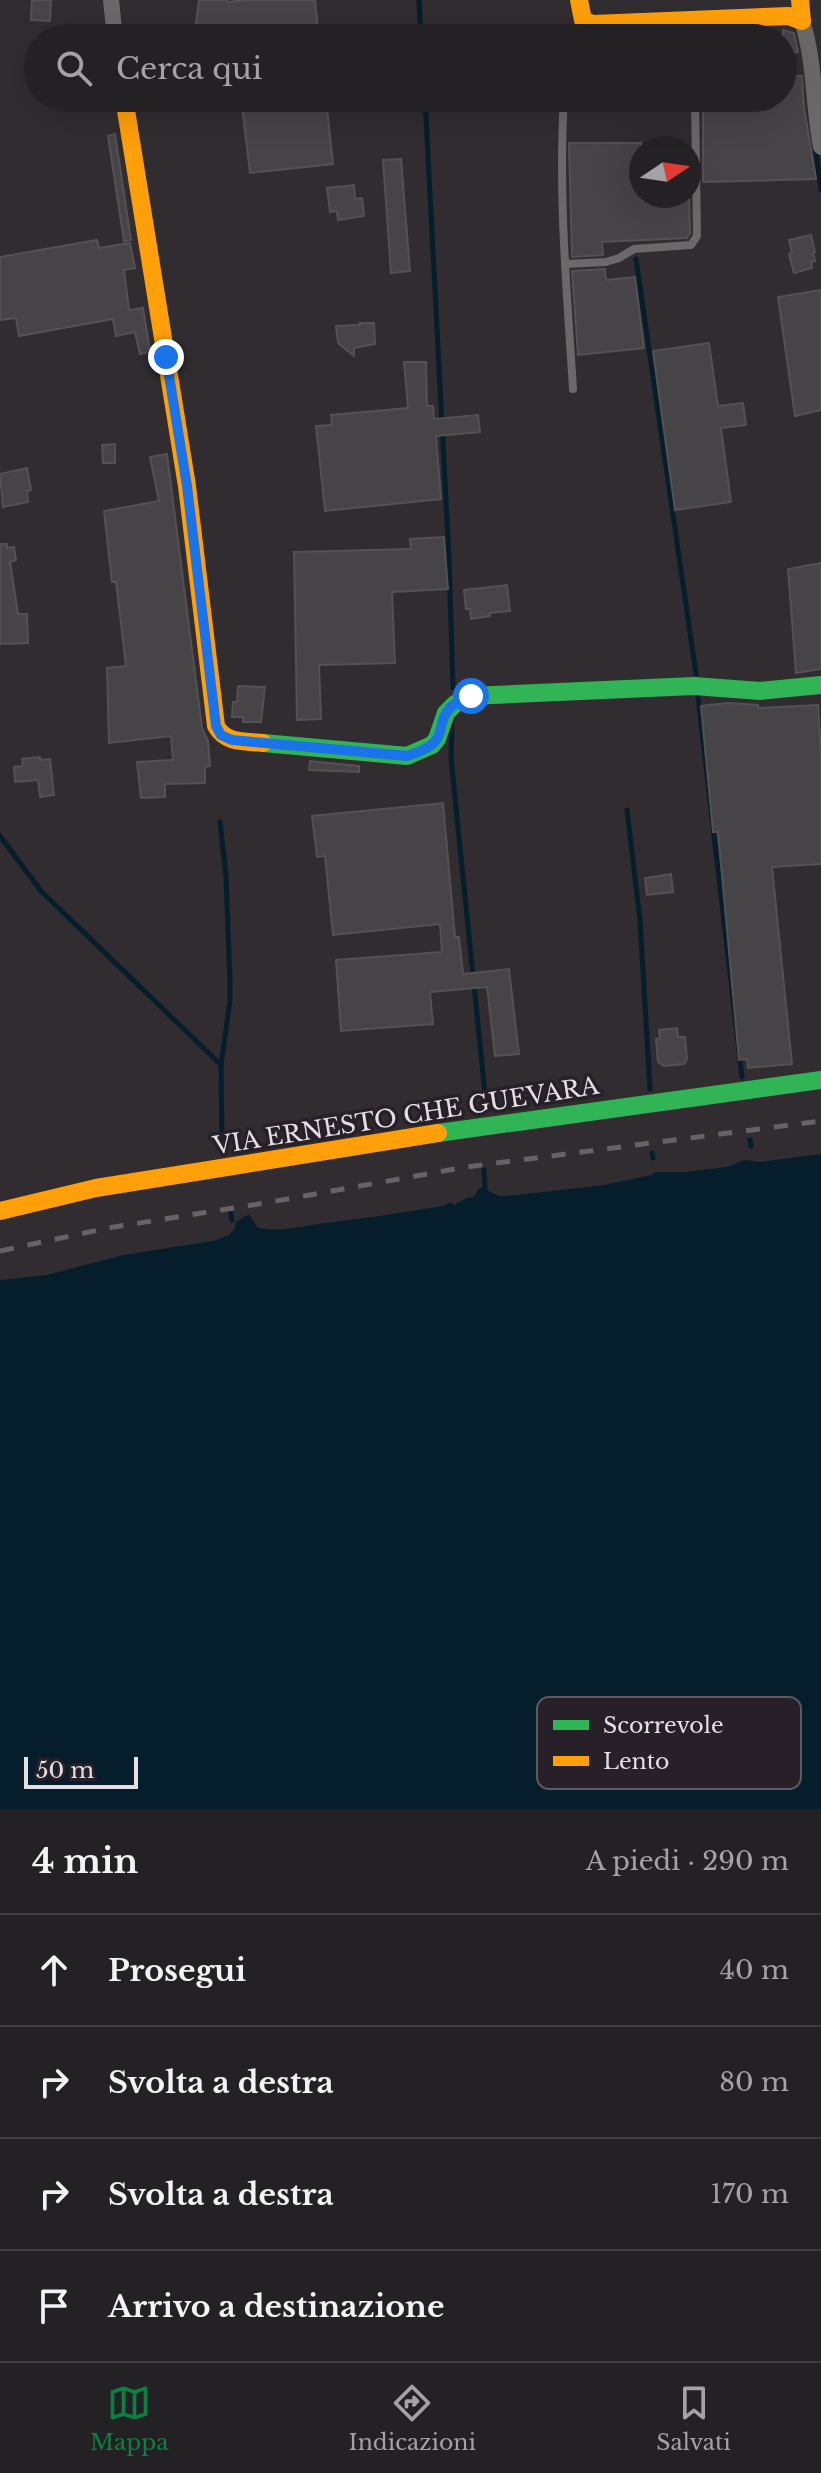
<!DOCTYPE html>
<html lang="it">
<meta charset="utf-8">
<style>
:root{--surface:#242124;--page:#2c292c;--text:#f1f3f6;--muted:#a3a3a6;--line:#413e41;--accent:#0b8043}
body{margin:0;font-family:"Libre Baskerville",serif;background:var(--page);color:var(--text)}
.compass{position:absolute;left:629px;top:136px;width:72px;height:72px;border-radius:50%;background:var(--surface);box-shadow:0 8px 32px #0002;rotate:77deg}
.scale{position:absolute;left:24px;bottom:20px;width:114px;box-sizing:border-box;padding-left:8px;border:4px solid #e3dfe4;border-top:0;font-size:22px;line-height:28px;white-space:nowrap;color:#e3dfe4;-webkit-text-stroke:6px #272028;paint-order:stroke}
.stop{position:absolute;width:24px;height:24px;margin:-18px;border:6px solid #1a73e8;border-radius:50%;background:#fff}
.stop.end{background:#1a73e8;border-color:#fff;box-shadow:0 2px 8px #0008}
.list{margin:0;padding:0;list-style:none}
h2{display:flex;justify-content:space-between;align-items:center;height:104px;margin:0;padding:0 32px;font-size:34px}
h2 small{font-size:26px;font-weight:400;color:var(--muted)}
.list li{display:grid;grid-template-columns:52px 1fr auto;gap:24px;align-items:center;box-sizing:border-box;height:112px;padding:0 32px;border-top:2px solid var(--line)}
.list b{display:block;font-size:30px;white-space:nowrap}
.list em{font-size:26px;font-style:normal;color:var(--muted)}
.icon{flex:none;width:44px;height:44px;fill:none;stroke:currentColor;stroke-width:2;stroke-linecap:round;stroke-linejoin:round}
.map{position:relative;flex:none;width:821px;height:1809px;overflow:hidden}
.search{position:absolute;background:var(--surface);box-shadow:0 8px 32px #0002;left:24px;right:24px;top:24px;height:88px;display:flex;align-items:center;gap:20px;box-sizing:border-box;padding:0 28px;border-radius:44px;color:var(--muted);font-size:30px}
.sheet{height:552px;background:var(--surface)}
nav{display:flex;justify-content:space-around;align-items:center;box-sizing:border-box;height:112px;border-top:2px solid var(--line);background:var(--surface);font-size:22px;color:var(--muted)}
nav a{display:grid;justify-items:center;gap:4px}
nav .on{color:var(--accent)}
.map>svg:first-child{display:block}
.water{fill:#061d2c}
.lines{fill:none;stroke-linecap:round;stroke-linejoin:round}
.stream{stroke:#061d2c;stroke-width:5}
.building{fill:#474447;stroke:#545054;stroke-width:2}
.lane{stroke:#6a6868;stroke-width:8}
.street{stroke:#6a6868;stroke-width:16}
.fast{stroke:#30b455;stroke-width:18}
.slow{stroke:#ff9f0a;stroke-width:18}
.rail{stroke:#666366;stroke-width:5;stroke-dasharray:14 14;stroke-linecap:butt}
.route{stroke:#1a73e8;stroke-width:10}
.labels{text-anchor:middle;stroke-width:7;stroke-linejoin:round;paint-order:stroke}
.street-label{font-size:24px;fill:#e3dfe4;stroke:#272028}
.key{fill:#272028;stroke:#5f5960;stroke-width:2}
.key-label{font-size:22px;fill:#e3dfe4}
</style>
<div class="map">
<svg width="821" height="1809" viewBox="0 0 821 1809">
<rect width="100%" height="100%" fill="#302c30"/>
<path class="water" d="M821,1154V1809H0V1280L47,1275L124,1255L213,1241L229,1235L235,1228L236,1222L249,1214L257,1227C276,1233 299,1227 319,1224C360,1219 402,1213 443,1206L451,1202L454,1205L467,1198L474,1197L478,1189L485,1187L490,1192L500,1196L518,1195L604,1185L652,1175L655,1172H686L728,1167L744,1160L760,1162Z"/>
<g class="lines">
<g class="stream">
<polyline points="419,0 421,38"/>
<polyline points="425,98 449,559 453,688"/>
<polyline points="815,146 821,190"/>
<polyline points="636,259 696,674"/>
<polyline points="698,697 742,1077"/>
<polyline points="452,725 451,758 485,1094 482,1113"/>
<polyline points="627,810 640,920 650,1089"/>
<polyline points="220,822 226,876 230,982 230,1001 221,1065 222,1147"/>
<polyline points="0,836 41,891 221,1065"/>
<polyline points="750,1140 751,1146"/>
<polyline points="652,1153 653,1158"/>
<polyline points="484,1170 485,1186"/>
<polyline points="230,1210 232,1220"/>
</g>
</g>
<g class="building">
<polygon points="32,0 51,0 50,21 31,20"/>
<polygon points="199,0 227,0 227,2 248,0 315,0 319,38 194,38"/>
<polygon points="783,30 794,33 798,52 783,53"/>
<polygon points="802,76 804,108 816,179 703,182 703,98 783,98 783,77"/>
<polygon points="241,98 326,98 333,164 250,173"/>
<rect x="474" y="98" width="18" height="12"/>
<polygon points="115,134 131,240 124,241 108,136"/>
<polygon points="569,143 641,143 641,196 689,196 690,233 687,238 602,242 603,255 572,257"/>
<polygon points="401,159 410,271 391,273 383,160"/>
<polygon points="354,185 355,199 362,198 364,216 338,220 337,211 330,212 327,188"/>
<polygon points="811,235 815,252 813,253 815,261 811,262 812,268 794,273 789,254 792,253 789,240"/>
<polygon points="97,240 99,248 130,243 135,268 124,270 129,310 143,308 150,352 140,354 135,332 116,336 113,319 19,336 16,318 0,320 0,257"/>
<polygon points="605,269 606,280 635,277 644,348 578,355 572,271"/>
<polygon points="821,290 821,410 795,416 778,297"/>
<polygon points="360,323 374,323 375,344 354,348 354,356 338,343 336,326 360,325"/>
<polygon points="709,343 718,406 743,403 746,425 721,428 731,502 675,510 653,351"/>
<polygon points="404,362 426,362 427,406 433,406 434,419 478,415 480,432 436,436 441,499 325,511 316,426 332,425 331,415 408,408"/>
<polygon points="115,444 115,463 103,463 102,445"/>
<polygon points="167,454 202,728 208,741 210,766 205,767 205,783 165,784 165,797 141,798 137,762 173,760 171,736 109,743 107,668 126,666 116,582 112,582 104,511 159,501 150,457"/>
<polygon points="27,468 31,490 27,491 28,502 3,507 0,474"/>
<polygon points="444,537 448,589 392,592 395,663 319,665 321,719 297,720 294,552 411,549 410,539"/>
<polygon points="0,544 7,544 7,548 14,547 16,560 10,562 18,614 27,614 28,643 0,644"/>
<polygon points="821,563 821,669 796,673 788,569"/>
<polygon points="507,585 510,611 490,613 490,616 471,619 470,609 466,609 464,590"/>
<polygon points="238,686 265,687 261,722 243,722 243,717 232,717 233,702 237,702"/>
<polygon points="728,703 758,705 758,708 818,705 821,753 821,864 772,867 792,1064 748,1068 747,1059 739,1060 718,832 713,832 701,706"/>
<polygon points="40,757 40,760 50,759 54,795 40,797 38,780 15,782 14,767 23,766 22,759"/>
<polygon points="310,761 359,766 359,772 309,770"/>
<polygon points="443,803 455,937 459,937 463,974 509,969 519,1054 495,1056 487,987 430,992 433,1024 341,1031 336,960 442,952 440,924 333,935 325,856 317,857 312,816"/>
<polygon points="671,874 673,892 647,895 645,878"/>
<polygon points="677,1028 678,1037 685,1037 687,1059 684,1064 664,1066 658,1062 656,1039 660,1038 659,1030"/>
</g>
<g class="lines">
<g class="lane">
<polyline points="696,38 696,22"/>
<path d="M564,98C558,195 567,292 573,389"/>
<polyline points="565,264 606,262 619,258 634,249 691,245 697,236 695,98"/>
</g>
<g class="street">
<polyline points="111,0 115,38"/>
<path d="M802,21C815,61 813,105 821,147"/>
</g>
<g class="fast">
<polyline points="263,743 407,756 432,745 437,739 446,713 455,704 471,696 694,686 760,691 821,685"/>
<polyline points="438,1133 821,1080"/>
</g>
<g class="slow">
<polyline points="579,0 583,20 593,24 789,16 802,21 800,0"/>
<path d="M124,98L187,486L216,726C226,744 245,741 263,743"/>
<polyline points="0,1211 96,1188 438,1133"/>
</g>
<polyline class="rail" points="0,1251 108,1228 265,1203 466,1167 821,1121"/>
</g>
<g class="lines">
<path class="route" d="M166,357L187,486L216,726L221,735L232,740L407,756C456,741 430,726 453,705C458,701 466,699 471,696"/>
</g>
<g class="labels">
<g class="street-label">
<text transform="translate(406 1116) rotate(-9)" y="8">VIA ERNESTO CHE GUEVARA</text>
</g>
</g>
<rect x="537" y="1697" width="264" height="92" rx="12" class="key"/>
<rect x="553" y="1720" width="36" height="10" fill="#30b455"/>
<rect x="553" y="1756" width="36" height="10" fill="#ff9f0a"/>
<g class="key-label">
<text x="603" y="1733">Scorrevole</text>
<text x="603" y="1769">Lento</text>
</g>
</svg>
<svg class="compass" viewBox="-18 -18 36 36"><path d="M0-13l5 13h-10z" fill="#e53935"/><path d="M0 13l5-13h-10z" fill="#a3a3a6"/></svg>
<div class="scale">50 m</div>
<div class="stop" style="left:471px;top:696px"></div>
<div class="stop end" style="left:166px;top:357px"></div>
<div class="search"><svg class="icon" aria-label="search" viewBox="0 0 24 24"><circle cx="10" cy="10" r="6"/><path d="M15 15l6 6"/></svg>Cerca qui</div>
</div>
<section class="sheet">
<h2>4 min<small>A piedi · 290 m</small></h2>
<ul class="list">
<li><svg class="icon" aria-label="ahead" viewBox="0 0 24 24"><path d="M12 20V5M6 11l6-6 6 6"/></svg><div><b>Prosegui</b></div><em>40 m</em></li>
<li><svg class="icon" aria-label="right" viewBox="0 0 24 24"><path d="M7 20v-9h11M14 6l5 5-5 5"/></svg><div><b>Svolta a destra</b></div><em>80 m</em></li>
<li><svg class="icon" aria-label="right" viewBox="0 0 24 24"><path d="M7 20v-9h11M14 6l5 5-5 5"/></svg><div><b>Svolta a destra</b></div><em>170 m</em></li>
<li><svg class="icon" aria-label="arrive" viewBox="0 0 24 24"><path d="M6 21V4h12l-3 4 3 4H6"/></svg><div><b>Arrivo a destinazione</b></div></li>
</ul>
</section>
<nav>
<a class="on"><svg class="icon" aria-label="map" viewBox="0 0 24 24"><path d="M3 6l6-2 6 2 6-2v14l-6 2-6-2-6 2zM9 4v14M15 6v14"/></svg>Mappa</a>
<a><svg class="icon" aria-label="directions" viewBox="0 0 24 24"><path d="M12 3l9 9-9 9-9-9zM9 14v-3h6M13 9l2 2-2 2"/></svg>Indicazioni</a>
<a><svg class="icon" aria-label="saved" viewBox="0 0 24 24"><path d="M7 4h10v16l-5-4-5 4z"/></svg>Salvati</a>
</nav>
